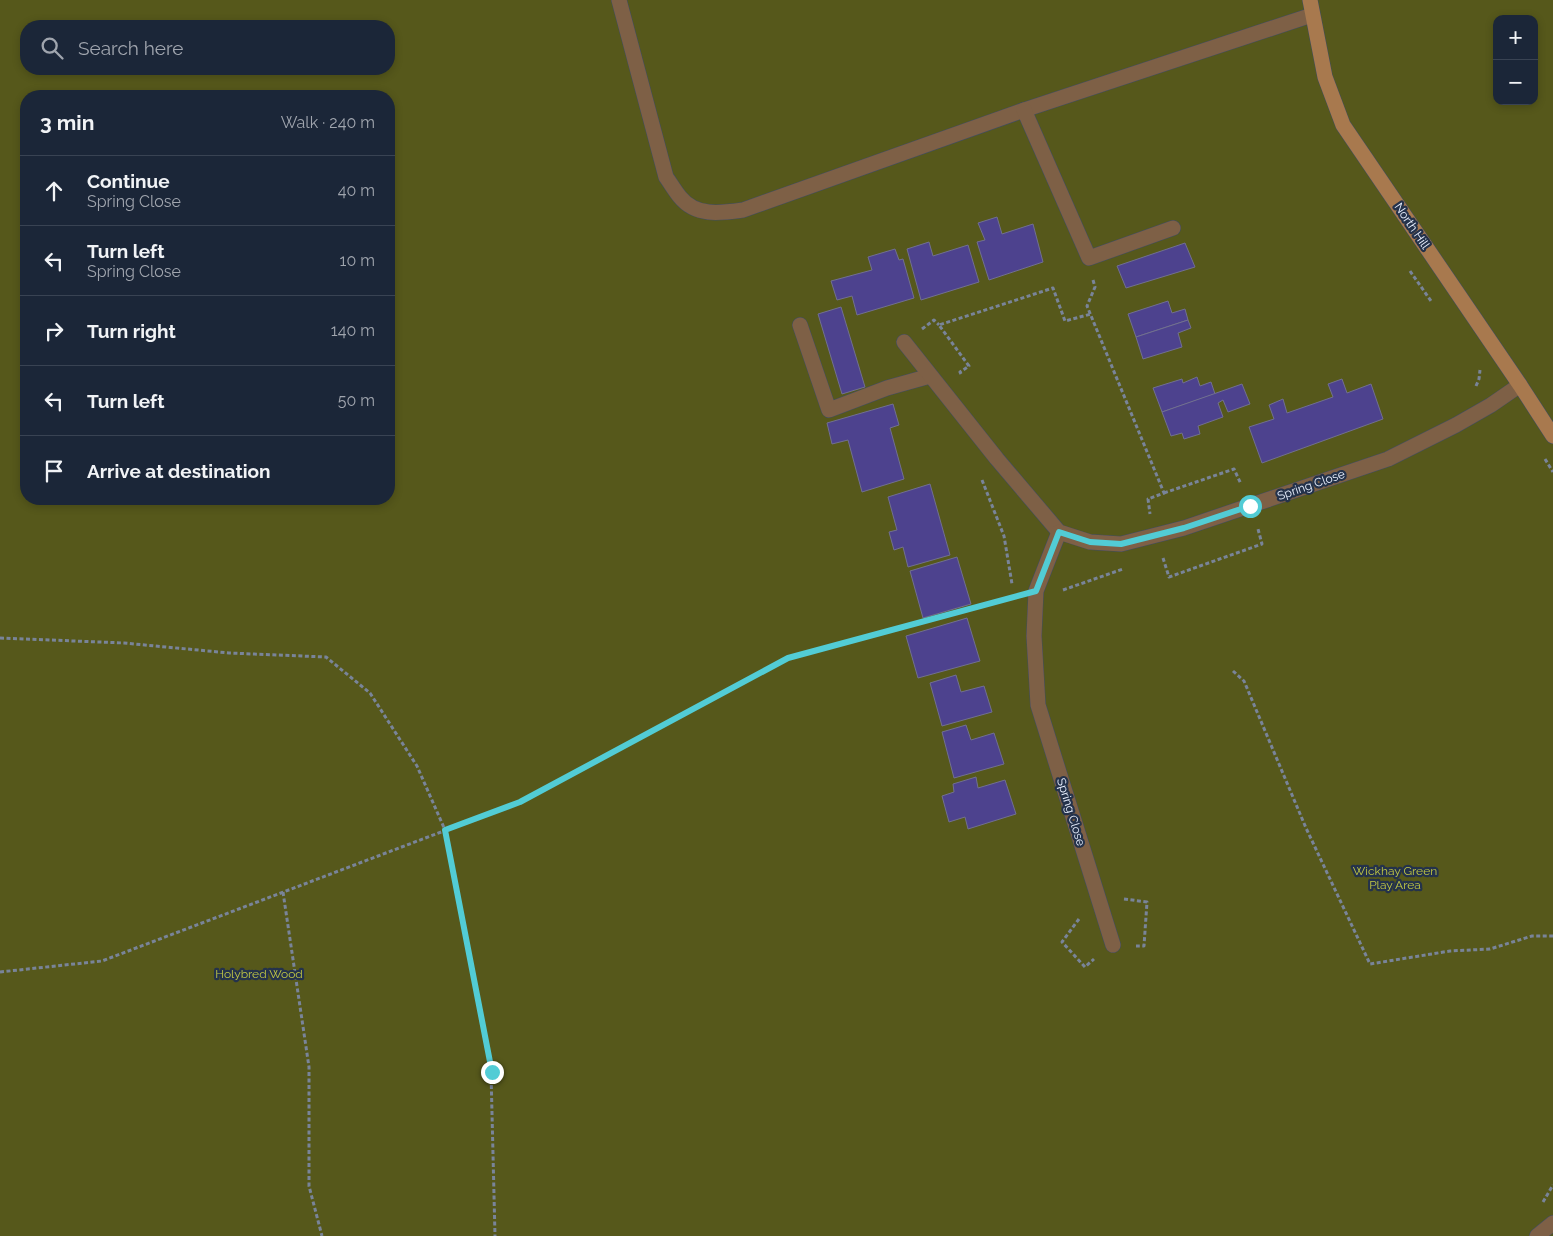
<!DOCTYPE html>
<meta charset="utf-8">
<style>
:root{--surface:#1b2638;--page:#242e40;--text:#f1f3f6;--muted:#a0a5ae;--line:#394353}
body{margin:0;font-family:Raleway,sans-serif;background:var(--page);color:var(--text)}
.controls{position:absolute;right:15px;top:15px;display:grid;overflow:hidden;border-radius:10px;box-shadow:0 2px 8px #0003}
.controls button{width:45px;height:45px;display:grid;place-items:center;padding:0;border:0;border-bottom:1px solid var(--line);background:var(--surface);color:var(--text);font:25px sans-serif}
.stop{position:absolute;width:15px;height:15px;margin:-11px;border:4px solid #52ccd5;border-radius:50%;background:#fff}
.stop.end{background:#52ccd5;border-color:#fff;box-shadow:0 1px 5px #0008}
.list{margin:0;padding:0;list-style:none}
h2{display:flex;justify-content:space-between;align-items:center;height:65px;margin:0;padding:0 20px;font-size:21px}
h2 small{font-size:16px;font-weight:400;color:var(--muted)}
.list li{display:grid;grid-template-columns:32px 1fr auto;gap:15px;align-items:center;box-sizing:border-box;height:70px;padding:0 20px;border-top:1px solid var(--line)}
.list b{display:block;font-size:19px;white-space:nowrap}
.list p{margin:0;font-size:16px;white-space:nowrap;color:var(--muted)}
.list em{font-size:16px;font-style:normal;color:var(--muted)}
.icon{flex:none;width:28px;height:28px;fill:none;stroke:currentColor;stroke-width:2;stroke-linecap:round;stroke-linejoin:round}
.map{position:relative;flex:none;width:1553px;height:1236px;overflow:hidden}
.search{position:absolute;background:var(--surface);box-shadow:0 2px 8px #0003;left:20px;top:20px;width:375px;height:55px;display:flex;align-items:center;gap:12px;box-sizing:border-box;padding:0 18px;border-radius:20px;color:var(--muted);font-size:19px}
.panel{position:absolute;background:var(--surface);box-shadow:0 2px 8px #0003;left:20px;top:90px;width:375px;height:415px;border-radius:20px}
.map>svg:first-child{display:block}
.green{fill:#56581b;fill-rule:evenodd}
.building{fill:#4d428e;stroke:#717090}
.lines{fill:none;stroke-linecap:round;stroke-linejoin:round}
.lane-casing{stroke:#404d64;stroke-width:16}
.street-casing{stroke:#404d64;stroke-width:16}
.secondary-casing{stroke:#404d64;stroke-width:16}
.path{stroke:#798499;stroke-width:3;stroke-dasharray:4 2.5;stroke-linecap:butt}
.lane{stroke:#7e6046;stroke-width:15}
.street{stroke:#7e6046;stroke-width:15}
.secondary{stroke:#a8794e;stroke-width:15}
.route{stroke:#52ccd5;stroke-width:6}
.labels{text-anchor:middle;stroke-width:4.5;stroke-linejoin:round;paint-order:stroke}
.street-label{font-size:12px;fill:#e9f0fe;stroke:#24324b}
.park-label{font-size:12px;fill:#c2c844;stroke:#24324b}
</style>
<div class="map">
<svg width="1553" height="1236" viewBox="0 0 1553 1236">
<rect width="100%" height="100%" fill="#24324b"/>
<path class="green" d="M0,0H1553V1236H0ZM1497,19H1534V101H1497ZM26,26H389V69H26ZM26,96H389V499H26Z"/>
<g class="building">
<polygon points="997,217 1002,234 1033,224 1043,262 989,280 977,242 985,240 978,223"/>
<polygon points="929,242 933,256 968,245 979,282 921,300 907,249"/>
<polygon points="1185,243 1195,267 1126,288 1117,266"/>
<polygon points="895,249 899,260 903,259 914,298 857,315 852,296 837,300 831,281 872,270 868,257"/>
<polygon points="1168,301 1172,313 1185,309 1188,320 1136,337 1128,314"/>
<polygon points="841,307 865,387 842,394 818,314"/>
<polygon points="1188,320 1191,328 1178,333 1182,347 1143,359 1136,337"/>
<polygon points="1197,377 1200,386 1211,382 1215,394 1162,412 1153,388 1182,379 1183,383"/>
<polygon points="1342,379 1347,393 1371,384 1383,419 1262,463 1249,427 1274,419 1269,405 1283,399 1287,413 1333,397 1328,384"/>
<polygon points="1242,384 1250,404 1228,412 1223,400 1218,403 1223,417 1198,426 1200,434 1184,439 1182,433 1171,436 1162,412"/>
<polygon points="893,404 899,425 890,428 904,479 862,492 848,440 832,444 827,423"/>
<polygon points="930,484 950,555 908,567 903,547 894,550 889,532 897,530 888,497"/>
<polygon points="957,557 971,604 923,618 910,571"/>
<polygon points="967,618 980,661 918,678 906,636"/>
<polygon points="956,675 961,692 984,686 992,712 942,726 930,683"/>
<polygon points="966,725 971,740 994,733 1004,764 954,778 942,732"/>
<polygon points="976,777 978,788 1005,780 1016,814 968,829 965,817 949,822 942,796 954,792 953,784"/>
</g>
<g class="lines">
<defs>
<g id="lane">
<path d="M619,0L666,177C671,184 675,191 680,197C696,217 721,213 743,210L1024,110L1312,15"/>
<polyline points="1024,110 1089,258 1173,228"/>
<polyline points="800,325 829,410 887,388 930,376"/>
</g>
<g id="street">
<polyline points="904,342 997,459 1059,532 1090,542 1121,544 1184,528 1388,459 1456,425 1491,405 1520,385"/>
<polyline points="1059,532 1036,591 1034,636 1038,705 1113,945"/>
<polyline points="1537,1236 1553,1223"/>
</g>
<polyline id="secondary" points="1310,0 1325,77 1343,125 1520,385 1553,436"/>
</defs>
<use href="#lane" class="lane-casing"/>
<use href="#street" class="street-casing"/>
<use href="#secondary" class="secondary-casing"/>
<g class="path">
<polyline points="1410,271 1431,301"/>
<polyline points="1093,280 1095,287 1087,306 1164,493 1148,499 1150,514"/>
<polyline points="922,329 934,320 939,325"/>
<polyline points="961,374 960,372 969,366 939,325 1053,288 1065,321 1091,314"/>
<polyline points="1476,386 1479,379 1480,370"/>
<polyline points="1545,459 1553,472"/>
<polyline points="982,480 1004,536 1012,584"/>
<polyline points="1164,493 1234,469 1241,484"/>
<polyline points="1163,558 1169,577 1262,544 1258,529"/>
<polyline points="1063,590 1123,569"/>
<polyline points="0,638 124,643 229,653 326,657 370,693 417,766 445,830 491,1072 495,1236"/>
<polyline points="1233,671 1244,681 1306,828 1370,964 1450,951 1490,949 1532,936 1553,936"/>
<polyline points="283,892 309,1067 309,1186 322,1236"/>
<polyline points="1124,899 1147,902 1144,946 1136,946"/>
<polyline points="1079,919 1062,942 1085,967 1094,959"/>
<polyline points="0,972 102,961 520,802 788,658 1012,598"/>
<polyline points="1543,1202 1553,1185"/>
</g>
<use href="#lane" class="lane"/>
<use href="#street" class="street"/>
<use href="#secondary" class="secondary"/>
</g>
<g class="lines">
<polyline class="route" points="492,1072 445,830 520,802 788,658 1036,591 1059,532 1090,542 1121,544 1184,528 1250,506"/>
</g>
<g class="labels">
<g class="street-label">
<text transform="translate(1412 226) rotate(56)" y="4">North Hill</text>
<text transform="translate(1311 485) rotate(-19)" y="4">Spring Close</text>
<text transform="translate(1071 812) rotate(73)" y="4">Spring Close</text>
</g>
<g class="park-label">
<text x="1395" y="875">Wickhay Green<tspan x="1395" dy="14">Play Area</tspan></text>
<text x="259" y="978">Holybred Wood</text>
</g>
</g>
</svg>
<div class="controls">
<button>+</button>
<button>−</button>
</div>
<div class="stop" style="left:1250px;top:506px"></div>
<div class="stop end" style="left:492px;top:1072px"></div>
<div class="search"><svg class="icon" aria-label="search" viewBox="0 0 24 24"><circle cx="10" cy="10" r="6"/><path d="M15 15l6 6"/></svg>Search here</div>
<section class="panel">
<h2>3 min<small>Walk · 240 m</small></h2>
<ul class="list">
<li><svg class="icon" aria-label="ahead" viewBox="0 0 24 24"><path d="M12 20V5M6 11l6-6 6 6"/></svg><div><b>Continue</b><p>Spring Close</p></div><em>40 m</em></li>
<li><svg class="icon" aria-label="left" viewBox="0 0 24 24"><path d="M17 20v-9H6M10 6l-5 5 5 5"/></svg><div><b>Turn left</b><p>Spring Close</p></div><em>10 m</em></li>
<li><svg class="icon" aria-label="right" viewBox="0 0 24 24"><path d="M7 20v-9h11M14 6l5 5-5 5"/></svg><div><b>Turn right</b></div><em>140 m</em></li>
<li><svg class="icon" aria-label="left" viewBox="0 0 24 24"><path d="M17 20v-9H6M10 6l-5 5 5 5"/></svg><div><b>Turn left</b></div><em>50 m</em></li>
<li><svg class="icon" aria-label="arrive" viewBox="0 0 24 24"><path d="M6 21V4h12l-3 4 3 4H6"/></svg><div><b>Arrive at destination</b></div></li>
</ul>
</section>
</div>
